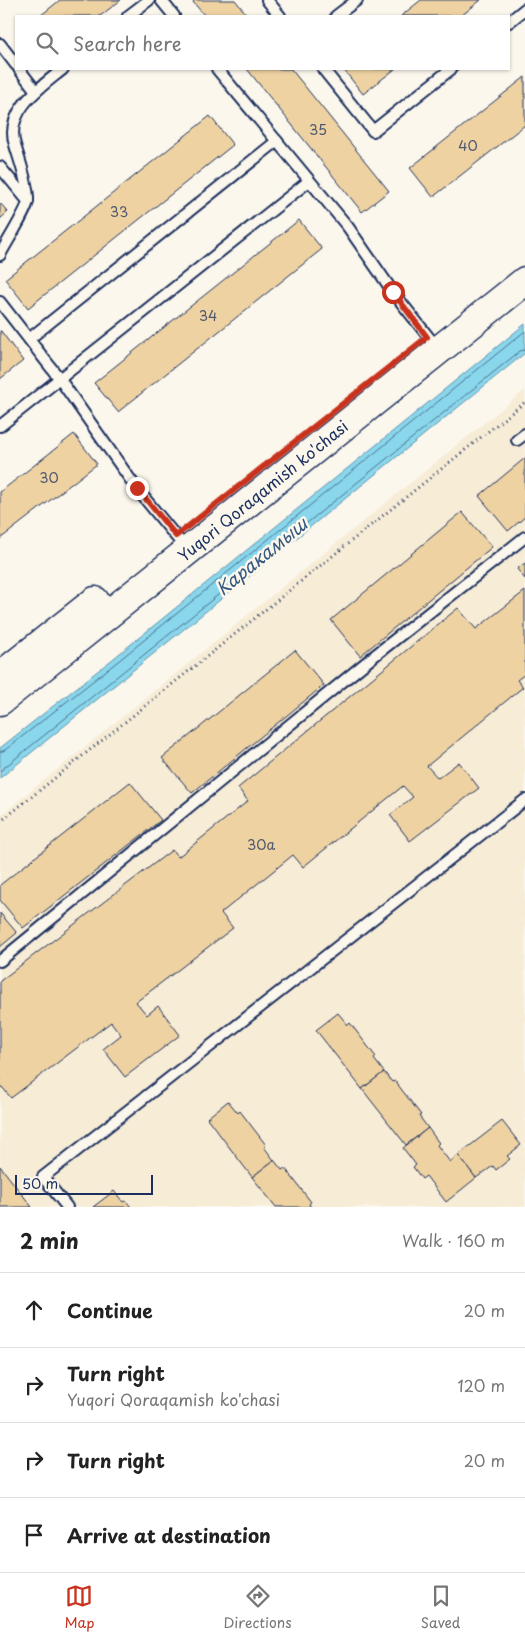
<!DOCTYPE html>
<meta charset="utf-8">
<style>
:root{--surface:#fff;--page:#f2f2f2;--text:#222;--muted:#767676;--line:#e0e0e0;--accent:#c8321e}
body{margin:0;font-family:"Playpen Sans",sans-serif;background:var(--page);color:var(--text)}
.scale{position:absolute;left:15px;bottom:12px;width:138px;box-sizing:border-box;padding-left:5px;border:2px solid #1b2f5e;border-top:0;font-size:14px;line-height:18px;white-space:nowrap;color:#1b2f5e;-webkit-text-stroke:4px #fbf7ec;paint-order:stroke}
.stop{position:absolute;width:15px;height:15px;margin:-11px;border:4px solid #c8321e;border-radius:50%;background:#fff}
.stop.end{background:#c8321e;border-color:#fff;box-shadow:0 1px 5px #0008}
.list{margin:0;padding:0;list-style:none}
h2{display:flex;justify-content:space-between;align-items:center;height:65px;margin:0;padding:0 20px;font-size:21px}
h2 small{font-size:16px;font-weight:400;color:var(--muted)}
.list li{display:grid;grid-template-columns:32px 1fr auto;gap:15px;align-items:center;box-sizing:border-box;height:75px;padding:0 20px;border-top:1px solid var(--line)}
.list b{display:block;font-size:19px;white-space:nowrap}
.list p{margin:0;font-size:16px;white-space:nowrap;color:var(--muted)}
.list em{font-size:16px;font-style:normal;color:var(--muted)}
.icon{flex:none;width:28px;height:28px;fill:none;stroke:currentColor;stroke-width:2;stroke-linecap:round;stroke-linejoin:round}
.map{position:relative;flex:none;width:525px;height:1207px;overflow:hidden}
.search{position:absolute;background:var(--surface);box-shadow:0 1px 4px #0004;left:15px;right:15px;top:15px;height:55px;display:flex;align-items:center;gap:12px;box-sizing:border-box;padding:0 18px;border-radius:0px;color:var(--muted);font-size:19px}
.sheet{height:365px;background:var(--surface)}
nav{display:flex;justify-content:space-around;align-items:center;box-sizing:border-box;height:70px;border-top:1px solid var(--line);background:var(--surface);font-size:14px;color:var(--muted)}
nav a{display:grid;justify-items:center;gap:2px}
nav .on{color:var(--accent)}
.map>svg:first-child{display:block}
.built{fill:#f7ecd6}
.water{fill:#8ad6ea;stroke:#5e93b2}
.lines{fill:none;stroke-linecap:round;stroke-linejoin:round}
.shore{stroke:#477296;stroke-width:1}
.building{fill:#eed2a2;stroke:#1b2f5e}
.lane-casing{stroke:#1b2f5e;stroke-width:14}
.secondary-casing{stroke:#1b2f5e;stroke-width:31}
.path{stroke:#1b2f5e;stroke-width:3;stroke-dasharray:1 4;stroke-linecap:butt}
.lane{stroke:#fbf7ec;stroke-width:10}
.secondary{stroke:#fbf7ec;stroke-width:28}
.route{stroke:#c8321e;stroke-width:6}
.labels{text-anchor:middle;stroke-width:5;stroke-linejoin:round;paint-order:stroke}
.number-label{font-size:14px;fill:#50586f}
.street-label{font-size:16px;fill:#1b2f5e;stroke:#fbf7ec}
.water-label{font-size:18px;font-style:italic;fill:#375981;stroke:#fbf7ec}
</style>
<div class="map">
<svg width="525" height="1207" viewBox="0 0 525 1207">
<rect width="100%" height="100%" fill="#fbf7ec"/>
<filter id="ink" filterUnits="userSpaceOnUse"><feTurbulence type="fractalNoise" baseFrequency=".02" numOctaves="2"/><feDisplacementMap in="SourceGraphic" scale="10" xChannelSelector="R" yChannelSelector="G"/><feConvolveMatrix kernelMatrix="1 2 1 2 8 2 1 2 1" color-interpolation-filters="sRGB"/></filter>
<g filter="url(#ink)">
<polygon class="built" points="525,390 525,1207 0,1207 0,816"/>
<polygon class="water" points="525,324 525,353 0,778 0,748 114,658"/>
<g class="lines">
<g class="shore">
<polyline points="0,752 5,750 117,662 525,331"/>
<polyline points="0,771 520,351 525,350"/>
</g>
</g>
<g class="building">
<polygon points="60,0 121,0 100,16 40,16"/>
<polygon points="195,0 235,0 248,16 205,16 193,2"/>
<polygon points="421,0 481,0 461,16 401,16"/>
<polygon points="247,69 291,69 389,191 362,212"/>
<polygon points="343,69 395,69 363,94"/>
<polygon points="525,77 525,125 433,197 410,168"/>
<polygon points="210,116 233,145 28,308 5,279"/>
<polygon points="0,203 8,212 0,219"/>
<polygon points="299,220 322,249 118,412 94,383"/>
<polygon points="1,331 23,361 0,379 0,331"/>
<polygon points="74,434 97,464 0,539 0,492"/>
<polygon points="525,458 525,517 508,531 479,496"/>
<polygon points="462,512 492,547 360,656 331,620"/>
<polygon points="525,563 525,579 517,569"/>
<polygon points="525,591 525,674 517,680 523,687 427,766 438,778 459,762 479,788 410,841 390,815 413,797 403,786 303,867 293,855 221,913 233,928 136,1002 147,1015 158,1006 180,1035 125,1077 103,1049 121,1035 111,1022 11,1098 2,1087 0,1088 0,981 172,850 178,857 248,801 238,788 458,608 476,629"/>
<polygon points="295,650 324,685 192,793 162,758"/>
<polygon points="130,782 161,820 23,928 0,900 0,885"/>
<polygon points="0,913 17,933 0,947"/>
<polygon points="338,1013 348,1025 350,1023 376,1057 374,1059 384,1072 362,1089 316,1030"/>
<polygon points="384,1072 392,1082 395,1081 421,1115 419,1116 428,1128 406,1145 362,1089"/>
<polygon points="228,1101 238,1113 240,1111 266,1145 264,1147 274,1160 252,1177 207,1118"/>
<polygon points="502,1121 521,1145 507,1156 510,1159 496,1170 493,1166 476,1178 458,1155"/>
<polygon points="428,1128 439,1143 437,1145 450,1162 458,1155 476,1178 446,1202 426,1176 422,1179 413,1167 416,1165 403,1148"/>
<polygon points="274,1160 282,1170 285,1168 311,1202 309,1204 311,1207 276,1207 252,1177"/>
<polygon points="0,1166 32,1207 0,1207"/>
<polygon points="114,1191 123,1202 126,1201 131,1207 93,1207"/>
</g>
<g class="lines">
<defs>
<g id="lane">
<polyline points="161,0 174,16"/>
<polyline points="267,0 280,16"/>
<polyline points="128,16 149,0"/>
<polyline points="336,16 357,0"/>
<polyline points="509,22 525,9"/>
<polyline points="0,44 16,65"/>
<polyline points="19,69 36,91"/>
<polyline points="217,69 348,227 393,292 438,349"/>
<polyline points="323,69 373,131 451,69"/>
<polyline points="0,167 28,201"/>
<path d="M0,255C5,245 28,209 28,201C29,186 19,159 15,145C4,111 41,87 63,69"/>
<polyline points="0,302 59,378 137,489 187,550"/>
<polyline points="29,339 277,141"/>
<polyline points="0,426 309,181"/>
<polyline points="517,440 525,434"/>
<polyline points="0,961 374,656 525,537"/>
<polyline points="67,1207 43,1177 525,800"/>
</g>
<g id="secondary">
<polyline points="0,676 95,601"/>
<polyline points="0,701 525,281"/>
</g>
</defs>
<use href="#lane" class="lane-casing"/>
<use href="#secondary" class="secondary-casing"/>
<polyline class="path" points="0,822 525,402"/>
<use href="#lane" class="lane"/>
<use href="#secondary" class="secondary"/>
</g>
</g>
<g class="lines" filter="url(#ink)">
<polyline class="route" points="137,488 176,536 427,337 393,292"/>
</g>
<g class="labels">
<g class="number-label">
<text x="318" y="135">35</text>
<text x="468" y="151">40</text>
<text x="119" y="217">33</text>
<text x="208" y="321">34</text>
<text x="49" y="483">30</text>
<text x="261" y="850">30a</text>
</g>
<g class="street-label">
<text transform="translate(263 491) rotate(-39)" y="6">Yuqori Qoraqamish ko'chasi</text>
</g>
<g class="water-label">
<text transform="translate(262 557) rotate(-39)" y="6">Каракамыш</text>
</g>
</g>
</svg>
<div class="scale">50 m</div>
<div class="stop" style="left:393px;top:292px"></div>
<div class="stop end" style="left:137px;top:488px"></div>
<div class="search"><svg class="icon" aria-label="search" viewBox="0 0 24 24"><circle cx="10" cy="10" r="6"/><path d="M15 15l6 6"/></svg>Search here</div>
</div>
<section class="sheet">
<h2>2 min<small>Walk · 160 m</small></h2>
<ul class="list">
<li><svg class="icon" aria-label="ahead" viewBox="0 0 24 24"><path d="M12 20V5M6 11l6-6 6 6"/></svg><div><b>Continue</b></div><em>20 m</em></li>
<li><svg class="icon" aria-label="right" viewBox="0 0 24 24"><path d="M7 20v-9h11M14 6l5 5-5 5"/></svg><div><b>Turn right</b><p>Yuqori Qoraqamish ko'chasi</p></div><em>120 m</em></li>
<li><svg class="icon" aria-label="right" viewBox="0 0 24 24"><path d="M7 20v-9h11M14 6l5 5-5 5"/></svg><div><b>Turn right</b></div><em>20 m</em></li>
<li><svg class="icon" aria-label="arrive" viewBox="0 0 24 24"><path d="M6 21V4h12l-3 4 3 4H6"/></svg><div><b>Arrive at destination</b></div></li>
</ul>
</section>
<nav>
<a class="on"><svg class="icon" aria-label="map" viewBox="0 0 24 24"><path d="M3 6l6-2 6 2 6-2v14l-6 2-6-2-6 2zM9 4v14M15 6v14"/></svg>Map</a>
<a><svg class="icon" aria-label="directions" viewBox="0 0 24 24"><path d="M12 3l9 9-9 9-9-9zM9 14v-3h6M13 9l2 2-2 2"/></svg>Directions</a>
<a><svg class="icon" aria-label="saved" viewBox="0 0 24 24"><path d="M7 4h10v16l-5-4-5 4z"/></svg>Saved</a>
</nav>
